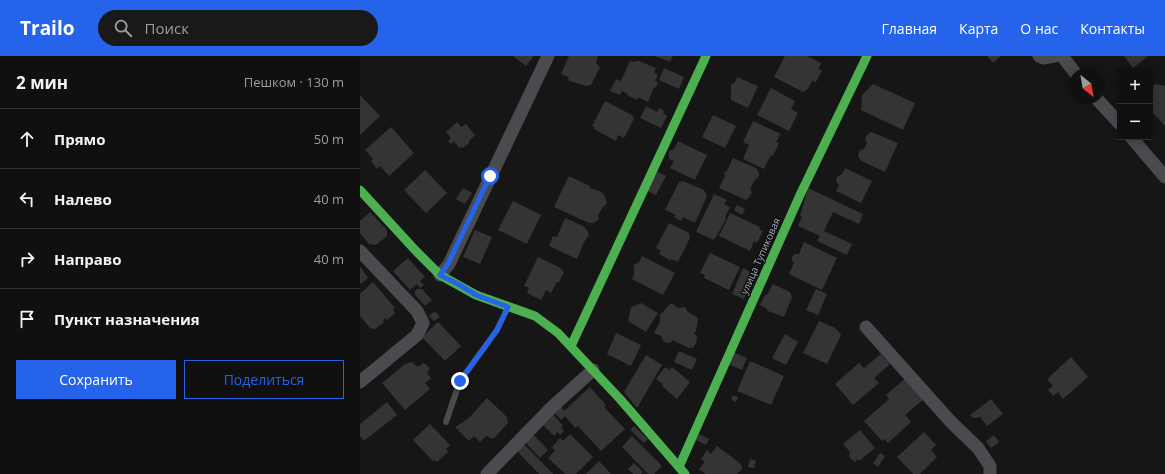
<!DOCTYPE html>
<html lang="ru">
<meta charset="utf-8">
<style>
:root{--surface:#101010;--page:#191919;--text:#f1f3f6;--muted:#9c9d9f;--line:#303030;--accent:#2563eb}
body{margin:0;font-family:"Open Sans",sans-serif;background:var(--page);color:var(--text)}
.controls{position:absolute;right:12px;top:12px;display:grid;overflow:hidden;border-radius:0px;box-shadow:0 2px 10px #0003}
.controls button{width:36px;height:36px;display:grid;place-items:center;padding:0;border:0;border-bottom:1px solid var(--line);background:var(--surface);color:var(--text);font:20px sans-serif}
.compass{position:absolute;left:709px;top:12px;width:36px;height:36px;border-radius:50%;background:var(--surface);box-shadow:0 2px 10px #0003;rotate:149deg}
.stop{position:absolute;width:12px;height:12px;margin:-9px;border:3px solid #2563eb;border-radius:50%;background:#fff}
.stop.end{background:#2563eb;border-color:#fff;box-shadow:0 1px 4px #0008}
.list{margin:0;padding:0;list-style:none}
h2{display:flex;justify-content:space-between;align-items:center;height:52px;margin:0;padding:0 16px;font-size:17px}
h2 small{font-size:13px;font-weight:400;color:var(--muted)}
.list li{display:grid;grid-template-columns:26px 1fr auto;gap:12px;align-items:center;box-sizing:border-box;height:60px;padding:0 16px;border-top:1px solid var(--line)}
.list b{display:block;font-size:15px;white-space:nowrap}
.list em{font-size:13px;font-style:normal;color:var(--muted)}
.actions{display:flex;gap:8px;padding:12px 16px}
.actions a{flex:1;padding:9px 0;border:1px solid var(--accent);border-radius:0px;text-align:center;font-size:14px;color:var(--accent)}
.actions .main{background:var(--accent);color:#fff}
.icon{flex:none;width:22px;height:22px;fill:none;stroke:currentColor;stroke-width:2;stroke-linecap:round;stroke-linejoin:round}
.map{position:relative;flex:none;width:805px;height:418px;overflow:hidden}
header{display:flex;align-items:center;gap:24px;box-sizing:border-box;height:56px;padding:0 20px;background:var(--accent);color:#fff}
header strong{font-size:19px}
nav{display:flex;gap:22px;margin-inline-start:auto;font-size:14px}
.search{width:280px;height:36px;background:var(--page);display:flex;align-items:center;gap:10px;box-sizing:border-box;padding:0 14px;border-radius:22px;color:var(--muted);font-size:15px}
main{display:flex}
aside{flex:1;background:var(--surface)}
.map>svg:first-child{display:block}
.building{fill:#343435}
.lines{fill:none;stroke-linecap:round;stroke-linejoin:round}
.lane{stroke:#4a4b4f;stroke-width:6}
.street{stroke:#4a4b4f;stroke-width:13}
.fast{stroke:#4caf50;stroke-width:9}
.route{stroke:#2563eb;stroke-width:5}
.labels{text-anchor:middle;stroke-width:3;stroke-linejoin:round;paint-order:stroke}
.street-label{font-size:10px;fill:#a6acb8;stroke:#101012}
</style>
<header>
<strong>Trailo</strong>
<div class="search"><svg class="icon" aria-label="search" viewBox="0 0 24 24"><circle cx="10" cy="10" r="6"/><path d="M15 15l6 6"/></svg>Поиск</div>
<nav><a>Главная</a><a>Карта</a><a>О нас</a><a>Контакты</a></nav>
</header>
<main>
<aside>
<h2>2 мин<small>Пешком · 130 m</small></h2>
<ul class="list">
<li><svg class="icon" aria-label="ahead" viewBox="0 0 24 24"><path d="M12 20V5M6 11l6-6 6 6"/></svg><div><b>Прямо</b></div><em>50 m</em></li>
<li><svg class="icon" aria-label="left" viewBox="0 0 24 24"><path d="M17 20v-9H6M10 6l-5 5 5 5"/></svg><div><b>Налево</b></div><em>40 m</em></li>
<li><svg class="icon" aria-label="right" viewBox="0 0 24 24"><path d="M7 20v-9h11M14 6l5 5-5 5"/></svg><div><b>Направо</b></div><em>40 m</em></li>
<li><svg class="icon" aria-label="arrive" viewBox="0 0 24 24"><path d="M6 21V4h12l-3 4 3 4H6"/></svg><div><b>Пункт назначения</b></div></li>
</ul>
<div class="actions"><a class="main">Сохранить</a><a>Поделиться</a></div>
</aside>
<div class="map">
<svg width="805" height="418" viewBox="0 0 805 418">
<rect width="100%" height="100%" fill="#161616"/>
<g class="building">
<polygon points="153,0 174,0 166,10"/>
<polygon points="209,0 236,0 238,1 236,7 240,11 231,29 226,30 209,25 208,21 201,18"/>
<polygon points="295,0 313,0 310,6"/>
<polygon points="425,0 447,0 461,7 458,13 462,14 456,26 452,25 448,33 443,36 414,21"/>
<polygon points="627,0 641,0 633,7"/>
<polygon points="764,0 788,0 773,12"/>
<polygon points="270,5 274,6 276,5 279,5 296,12 294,17 298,19 295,25 298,26 296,32 294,31 288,46 278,41 277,44 267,39 268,38 262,35 260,39 250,35 256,23 261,25"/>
<polygon points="304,12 324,21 319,33 299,24"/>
<polygon points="377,21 398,30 388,52 371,44 371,29 376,25"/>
<polygon points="513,28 555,47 543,74 501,54 502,39"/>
<polygon points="796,28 805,30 805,70 790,54 790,31"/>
<polygon points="411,32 435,45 431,53 438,57 429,75 397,59"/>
<polygon points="0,39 20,60 0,79"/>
<polygon points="245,45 272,59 274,63 264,82 258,79 256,85 234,73 235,72 232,70"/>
<polygon points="286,50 297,56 299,52 304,55 303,57 307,60 301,72 280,62"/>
<polygon points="353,59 376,70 365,92 342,81"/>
<polygon points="393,65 421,78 416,86 419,87 413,100 411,99 404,113 383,103 389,89 383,86"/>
<polygon points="97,66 101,71 106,68 115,79 109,85 109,87 103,92 101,91 99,92 94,85 91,88 88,85 91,82 86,76"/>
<polygon points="31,71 54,97 29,120 20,110 17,113 11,105 13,103 5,94"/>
<polygon points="511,76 538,87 525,116 500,104 498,99 500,94 504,93 507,87 505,83 507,79"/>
<polygon points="318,85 347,99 335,124 310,112 314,105 309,103 309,95 314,93"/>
<polygon points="373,102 396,112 399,117 399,120 394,125 390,133 392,136 390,140 386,144 359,132 365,120 364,116 367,115"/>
<polygon points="485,112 512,125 501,147 476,135 479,129 476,126 477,121 482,118"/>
<polygon points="65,114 87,137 66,157 44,134"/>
<polygon points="296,115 306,120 296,139 287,135"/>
<polygon points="209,120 230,130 230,132 240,135 244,139 247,147 241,154 238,159 239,163 234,167 229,167 194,151"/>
<polygon points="323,125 344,134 347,140 335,167 323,161 321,165 314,161 316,159 305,154 319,126"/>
<polygon points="103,132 112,137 105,148 96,143"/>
<polygon points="448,132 503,158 499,168 473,156 464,175 492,188 487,199 457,185 460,180 438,170 442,161 440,160"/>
<polygon points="354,138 367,144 364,148 370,151 365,161 366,163 354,184 336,176"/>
<polygon points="153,145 181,159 167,188 138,174"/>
<polygon points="377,149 385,153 382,159 374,154"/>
<polygon points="10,156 27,174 27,180 16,189 9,188 0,177 0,165"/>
<polygon points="370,157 400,171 399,173 403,175 397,187 394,185 390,195 359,180"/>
<polygon points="205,162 223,170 227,174 229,179 224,186 217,203 189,190 193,180 197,181"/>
<polygon points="309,167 329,177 330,182 318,206 311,203 311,205 299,198 301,195 296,192"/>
<polygon points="115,174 132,181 120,208 103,201"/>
<polygon points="444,186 477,202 462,234 429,218 434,207 432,205 432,201 435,198 439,198"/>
<polygon points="350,197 380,211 369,234 344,222 345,219 340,217"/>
<polygon points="282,200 315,217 303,239 272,223 274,218 274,209 279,206"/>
<polygon points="178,201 199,211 204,216 199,226 197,226 191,237 186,234 181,244 167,237 169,232 164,230"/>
<polygon points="48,202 65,221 60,225 64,229 60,232 57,228 50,234 33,215"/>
<polygon points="0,210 8,222 1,228 0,227"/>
<polygon points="383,212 395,218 384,243 372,238"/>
<polygon points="13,226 35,252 33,254 35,257 27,264 25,262 23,264 24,266 14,274 13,272 11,273 0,260 0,238"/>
<polygon points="413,228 430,236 432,241 424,261 408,255 406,252 400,249 405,239 407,239"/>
<polygon points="57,233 62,233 72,244 65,250 55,239 55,235"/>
<polygon points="456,233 467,238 458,259 446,254"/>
<polygon points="281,247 298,257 286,276 268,265 271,251"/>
<polygon points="310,248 313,248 318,252 325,251 328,256 337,261 338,264 336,275 334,277 337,281 336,287 333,292 329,292 312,284 311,287 304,286 301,280 294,277 300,266 300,259"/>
<polygon points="75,255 80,261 74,265 69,260"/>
<polygon points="459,265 475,272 479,276 481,279 467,308 443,297"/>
<polygon points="78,266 101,290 85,305 62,281"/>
<polygon points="256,277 281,289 271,310 247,298"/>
<polygon points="425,278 438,286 426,309 412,302"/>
<polygon points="319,295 337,303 332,314 314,306"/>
<polygon points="373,296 387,302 382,314 368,308"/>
<polygon points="521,298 530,308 514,322 519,327 493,349 475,328 499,307 504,312"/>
<polygon points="286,299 302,309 277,352 264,336"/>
<polygon points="711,301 728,321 703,343 698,336 693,340 688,334 693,330 687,323"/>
<polygon points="390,305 424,320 411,349 377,335"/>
<polygon points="52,306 58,311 64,307 70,312 67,317 71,322 65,327 70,333 45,354 22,327 45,308"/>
<polygon points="305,311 310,314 312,311 330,326 317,343 302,330 303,328 296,323"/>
<polygon points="547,321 565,342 545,359 551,366 528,387 524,383 522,385 504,365 529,343 526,339"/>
<polygon points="230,331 246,349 244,351 265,373 241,395 218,370 215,372 205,360 201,364 194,356 201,350 204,355"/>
<polygon points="373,339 378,341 376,346 371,344"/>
<polygon points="127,342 147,361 148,367 133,383 126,380 120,386 114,380 109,385 95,371 108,363"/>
<polygon points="631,343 643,358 627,370 620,361 615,362 613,362 610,359"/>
<polygon points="27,346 37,359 4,385 0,380 0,368"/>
<polygon points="192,357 203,370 201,371 204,375 200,379 198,376 194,380 181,367"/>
<polygon points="70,368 90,389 86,393 88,396 77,406 75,404 73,405 53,384"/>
<polygon points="274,370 288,383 284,387 270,374"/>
<polygon points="500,374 515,392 499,405 498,403 495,406 490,402 489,399 490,396 483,388"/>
<polygon points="564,376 576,389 571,394 577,401 560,418 553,418 537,401"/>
<polygon points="172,377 188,394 180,402 164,385"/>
<polygon points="210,378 233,401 216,418 205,418 188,402 195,395 192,391 200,382 203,385"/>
<polygon points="339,378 349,383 346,389 336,384"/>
<polygon points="634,379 639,386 631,392 626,385"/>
<polygon points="272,380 302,410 294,418 288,418 262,391"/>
<polygon points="163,387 193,418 179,418 156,394"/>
<polygon points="357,390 381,408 382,413 377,418 345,418 339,413 345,406 341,403 347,394 351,398"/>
<polygon points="520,397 525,400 518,411 513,407"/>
<polygon points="390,403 396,405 394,412 388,411"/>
<polygon points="239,405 251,418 226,418"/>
<polygon points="274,407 283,416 281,418 273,418 268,413"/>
</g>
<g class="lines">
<polyline class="lane" points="86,366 100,325 137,274 147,253"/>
<g class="street">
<polyline points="679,0 683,2 695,0"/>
<polyline points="702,0 716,18"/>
<polyline points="736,42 760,68"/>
<polyline points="771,81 805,121"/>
<polyline points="0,195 57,255 63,267 57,279 0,326"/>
<polyline points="80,219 89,208 188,0"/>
<polyline points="506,271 591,366 618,392 630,410 630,418"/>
<polyline points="127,418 192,351 233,314"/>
</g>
<g class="fast">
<polyline points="0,134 56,195 80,219 116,239 175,260 198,277 260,343 325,418"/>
<polyline points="211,290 346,0"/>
<polyline points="319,411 440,139 507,0"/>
</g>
</g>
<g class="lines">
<polyline class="route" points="100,325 137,274 148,251 116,239 98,228 80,219 88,208 130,120"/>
</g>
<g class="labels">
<g class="street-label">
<text transform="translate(400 200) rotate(-66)" y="4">улица Тупиковая</text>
</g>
</g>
</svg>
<div class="controls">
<button>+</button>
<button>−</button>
</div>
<svg class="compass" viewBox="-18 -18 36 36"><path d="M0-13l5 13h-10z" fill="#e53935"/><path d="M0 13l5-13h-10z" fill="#9c9d9f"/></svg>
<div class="stop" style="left:130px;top:120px"></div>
<div class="stop end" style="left:100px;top:325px"></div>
</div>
</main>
